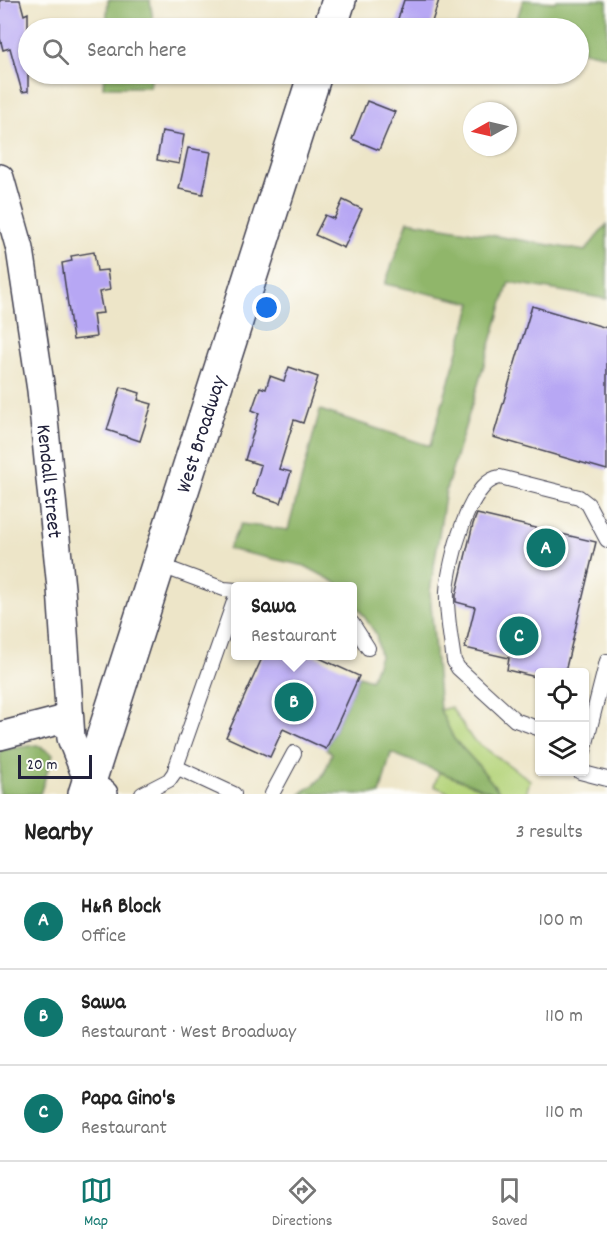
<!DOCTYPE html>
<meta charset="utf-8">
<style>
:root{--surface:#fff;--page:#f2f2f2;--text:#222;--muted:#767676;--line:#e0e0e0;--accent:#0f766e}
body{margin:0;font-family:Dekko,sans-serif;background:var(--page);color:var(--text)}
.controls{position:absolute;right:18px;bottom:18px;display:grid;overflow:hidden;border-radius:6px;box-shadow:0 2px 4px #0004}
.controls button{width:54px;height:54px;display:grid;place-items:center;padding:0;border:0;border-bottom:2px solid var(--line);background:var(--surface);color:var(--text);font:30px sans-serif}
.compass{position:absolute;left:463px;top:102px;width:54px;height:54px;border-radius:50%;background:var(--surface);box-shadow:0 2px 4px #0004;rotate:262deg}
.scale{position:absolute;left:18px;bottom:15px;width:74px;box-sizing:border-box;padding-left:6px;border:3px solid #22223b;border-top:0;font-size:16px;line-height:21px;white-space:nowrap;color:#22223b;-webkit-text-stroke:4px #fdfcf7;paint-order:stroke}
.you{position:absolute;left:267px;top:308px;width:21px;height:21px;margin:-15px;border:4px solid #fff;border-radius:50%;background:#1a73e8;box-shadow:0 0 0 9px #1a73e833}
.badge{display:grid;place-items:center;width:39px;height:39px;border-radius:50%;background:var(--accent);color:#fff;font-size:20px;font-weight:700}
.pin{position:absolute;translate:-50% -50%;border:3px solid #fff;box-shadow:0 2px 6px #0006}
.popup{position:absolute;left:231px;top:582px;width:126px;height:78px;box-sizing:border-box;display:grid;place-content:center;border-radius:6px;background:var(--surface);filter:drop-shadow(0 2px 4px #0005);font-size:20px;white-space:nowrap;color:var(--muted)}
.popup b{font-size:22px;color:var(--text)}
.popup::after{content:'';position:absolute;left:50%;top:100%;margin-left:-12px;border:12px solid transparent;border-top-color:var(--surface)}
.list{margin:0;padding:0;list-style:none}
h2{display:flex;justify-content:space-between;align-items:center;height:78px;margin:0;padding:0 24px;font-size:26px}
h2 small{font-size:20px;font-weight:400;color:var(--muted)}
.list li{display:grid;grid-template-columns:39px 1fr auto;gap:18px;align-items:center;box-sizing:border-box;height:96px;padding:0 24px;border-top:2px solid var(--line)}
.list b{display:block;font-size:22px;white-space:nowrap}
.list p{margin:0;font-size:20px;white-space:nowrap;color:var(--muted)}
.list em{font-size:20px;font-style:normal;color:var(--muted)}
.icon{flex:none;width:33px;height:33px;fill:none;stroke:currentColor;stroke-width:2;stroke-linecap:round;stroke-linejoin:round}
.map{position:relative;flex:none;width:607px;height:794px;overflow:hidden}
.search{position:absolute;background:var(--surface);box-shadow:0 2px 4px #0004;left:18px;right:18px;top:18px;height:66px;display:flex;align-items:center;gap:15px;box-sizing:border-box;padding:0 21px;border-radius:33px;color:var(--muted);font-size:22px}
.sheet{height:366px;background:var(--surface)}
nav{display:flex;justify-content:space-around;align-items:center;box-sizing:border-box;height:84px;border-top:2px solid var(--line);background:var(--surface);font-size:16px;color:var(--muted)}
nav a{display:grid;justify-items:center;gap:3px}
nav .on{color:var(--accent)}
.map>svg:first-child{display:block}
.green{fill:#b5d47b;stroke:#6c7b5b;stroke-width:1.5}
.forest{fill:#90b66b;stroke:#596c53;stroke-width:1.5}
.building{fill:#b7a7f4}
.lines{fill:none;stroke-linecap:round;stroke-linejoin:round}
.service-casing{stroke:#403f50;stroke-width:16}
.minor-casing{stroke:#403f50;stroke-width:30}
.secondary-casing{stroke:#403f50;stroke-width:36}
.service{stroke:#fff;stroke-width:14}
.minor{stroke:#fff;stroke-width:27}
.secondary{stroke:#fff;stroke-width:33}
.labels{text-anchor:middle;stroke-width:5;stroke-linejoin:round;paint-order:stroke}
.street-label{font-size:21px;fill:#22223b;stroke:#fdfcf7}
</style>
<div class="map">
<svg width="607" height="794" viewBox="0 0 607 794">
<rect width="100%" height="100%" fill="#fdfcf7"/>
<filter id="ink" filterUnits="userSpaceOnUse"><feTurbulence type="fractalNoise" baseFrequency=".0167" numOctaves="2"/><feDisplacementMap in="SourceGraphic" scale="12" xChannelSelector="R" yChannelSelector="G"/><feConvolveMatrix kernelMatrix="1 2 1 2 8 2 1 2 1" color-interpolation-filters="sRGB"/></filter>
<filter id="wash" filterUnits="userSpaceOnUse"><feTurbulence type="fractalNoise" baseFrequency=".008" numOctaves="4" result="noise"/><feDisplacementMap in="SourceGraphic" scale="24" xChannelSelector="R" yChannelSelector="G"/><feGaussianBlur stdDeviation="1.35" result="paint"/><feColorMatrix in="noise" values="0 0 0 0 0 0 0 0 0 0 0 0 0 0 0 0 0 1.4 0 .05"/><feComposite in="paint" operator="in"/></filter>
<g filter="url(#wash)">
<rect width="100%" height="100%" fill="#ede5c8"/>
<g class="green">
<polygon points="451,707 472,739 530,780 526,794 501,794 478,765 454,739 440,710"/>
<polygon points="439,772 496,794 452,794 434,786"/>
</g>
<g class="forest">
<polygon points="108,0 150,0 154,28 106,28"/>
<polygon points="523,0 555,2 556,0 607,0 607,56 579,50 578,28 514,28"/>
<polygon points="104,74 152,74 150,87 103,87"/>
<path d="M408,221L585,251L607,224V299L509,282L446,490L430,592L440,710L454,739L478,765L501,794H496L391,753L380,794H301C306,788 313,787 318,781C326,774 328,763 332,753L326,749L359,676L371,680L380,656L376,634L353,600L352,586H342L305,566L228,549L241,524L288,530L320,410L430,446L472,303L385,284Z"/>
<polygon points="37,745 53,754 40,794 0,794 0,750"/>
</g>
<g id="blocks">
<g class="building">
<polygon points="0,0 20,0 24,15 28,13 28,91 22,92 10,48 3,50 0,38"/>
<polygon points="404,0 439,0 430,28 395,28"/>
<polygon points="367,101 395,112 379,150 352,139"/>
<polygon points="162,131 184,135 179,164 157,160"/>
<polygon points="188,148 211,152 203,194 179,189"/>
<polygon points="343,200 362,209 344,248 315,235 325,215 334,219"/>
<polygon points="94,252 97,271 107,270 110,290 99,292 103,313 93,314 96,337 73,340 62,263 72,261 71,256"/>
<polygon points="532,306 607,328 607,470 493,437"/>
<polygon points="289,367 318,377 303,423 294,420 279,469 291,472 281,503 253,494 261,465 245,460 259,413 252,410 260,387 266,389 270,376 284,381"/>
<polygon points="121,387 140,393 138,400 152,404 140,441 107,430"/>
<polygon points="477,514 596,542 565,672 540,672 540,678 507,670 509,658 465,648 475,607 456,602 456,595 473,524"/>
<polygon points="263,656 315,656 359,676 326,749 283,729 270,757 226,737"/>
</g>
</g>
</g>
<g filter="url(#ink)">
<use href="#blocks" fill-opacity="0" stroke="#403f50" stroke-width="1.5"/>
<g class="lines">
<defs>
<g id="service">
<polyline points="159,565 224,589 236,590"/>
<polyline points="352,623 368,648"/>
<path d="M540,729L515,720L458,668L454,661C451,639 446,614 447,591C449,564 468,481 500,477L579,497L588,504L607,540"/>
<polyline points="584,751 607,661"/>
<polyline points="176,767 234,794"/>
<polyline points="580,772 607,779"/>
<polyline points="142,794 169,780 174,773 236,596"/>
<polyline points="272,794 294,753"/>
</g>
<g id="minor">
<path id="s1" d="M0,178L20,249L41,390L61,588L71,738L89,784L104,794"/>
<polyline points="0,736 69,718"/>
</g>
<g id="secondary">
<polyline points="330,28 339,0"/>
<path id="s2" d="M85,794L315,74"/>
</g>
</defs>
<use href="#service" class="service-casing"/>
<use href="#minor" class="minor-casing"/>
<use href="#secondary" class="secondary-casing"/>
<use href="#service" class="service"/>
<use href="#minor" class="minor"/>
<use href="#secondary" class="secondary"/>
</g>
</g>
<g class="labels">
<g class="street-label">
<text dy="7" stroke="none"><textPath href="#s2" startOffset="378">West Broadway</textPath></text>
<text dy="7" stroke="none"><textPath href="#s1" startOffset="308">Kendall Street</textPath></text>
</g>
</g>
</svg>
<div class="controls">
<button><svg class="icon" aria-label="locate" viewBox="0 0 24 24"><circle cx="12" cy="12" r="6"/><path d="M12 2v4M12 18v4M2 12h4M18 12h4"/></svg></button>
<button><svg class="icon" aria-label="layers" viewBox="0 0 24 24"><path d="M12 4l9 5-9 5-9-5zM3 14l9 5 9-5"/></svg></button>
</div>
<svg class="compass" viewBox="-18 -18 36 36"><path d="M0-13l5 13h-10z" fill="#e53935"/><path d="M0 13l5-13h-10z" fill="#767676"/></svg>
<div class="scale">20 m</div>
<div class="you"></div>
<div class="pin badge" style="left:546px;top:548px">A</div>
<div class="pin badge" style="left:294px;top:702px">B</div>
<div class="popup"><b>Sawa</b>Restaurant</div>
<div class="pin badge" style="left:519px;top:636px">C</div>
<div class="search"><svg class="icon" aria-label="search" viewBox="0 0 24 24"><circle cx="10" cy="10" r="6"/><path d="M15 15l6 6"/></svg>Search here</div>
</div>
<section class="sheet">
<h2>Nearby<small>3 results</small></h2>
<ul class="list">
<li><span class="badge">A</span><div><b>H&amp;R Block</b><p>Office</p></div><em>100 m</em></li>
<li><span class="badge">B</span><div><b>Sawa</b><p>Restaurant · West Broadway</p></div><em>110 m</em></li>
<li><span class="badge">C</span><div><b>Papa Gino's</b><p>Restaurant</p></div><em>110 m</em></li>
</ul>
</section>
<nav>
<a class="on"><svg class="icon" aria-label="map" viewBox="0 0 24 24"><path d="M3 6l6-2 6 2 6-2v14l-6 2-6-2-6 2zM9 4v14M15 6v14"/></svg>Map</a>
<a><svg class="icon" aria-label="directions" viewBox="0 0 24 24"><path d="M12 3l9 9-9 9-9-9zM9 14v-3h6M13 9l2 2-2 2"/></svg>Directions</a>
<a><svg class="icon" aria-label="saved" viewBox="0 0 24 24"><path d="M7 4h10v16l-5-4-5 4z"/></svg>Saved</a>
</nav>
